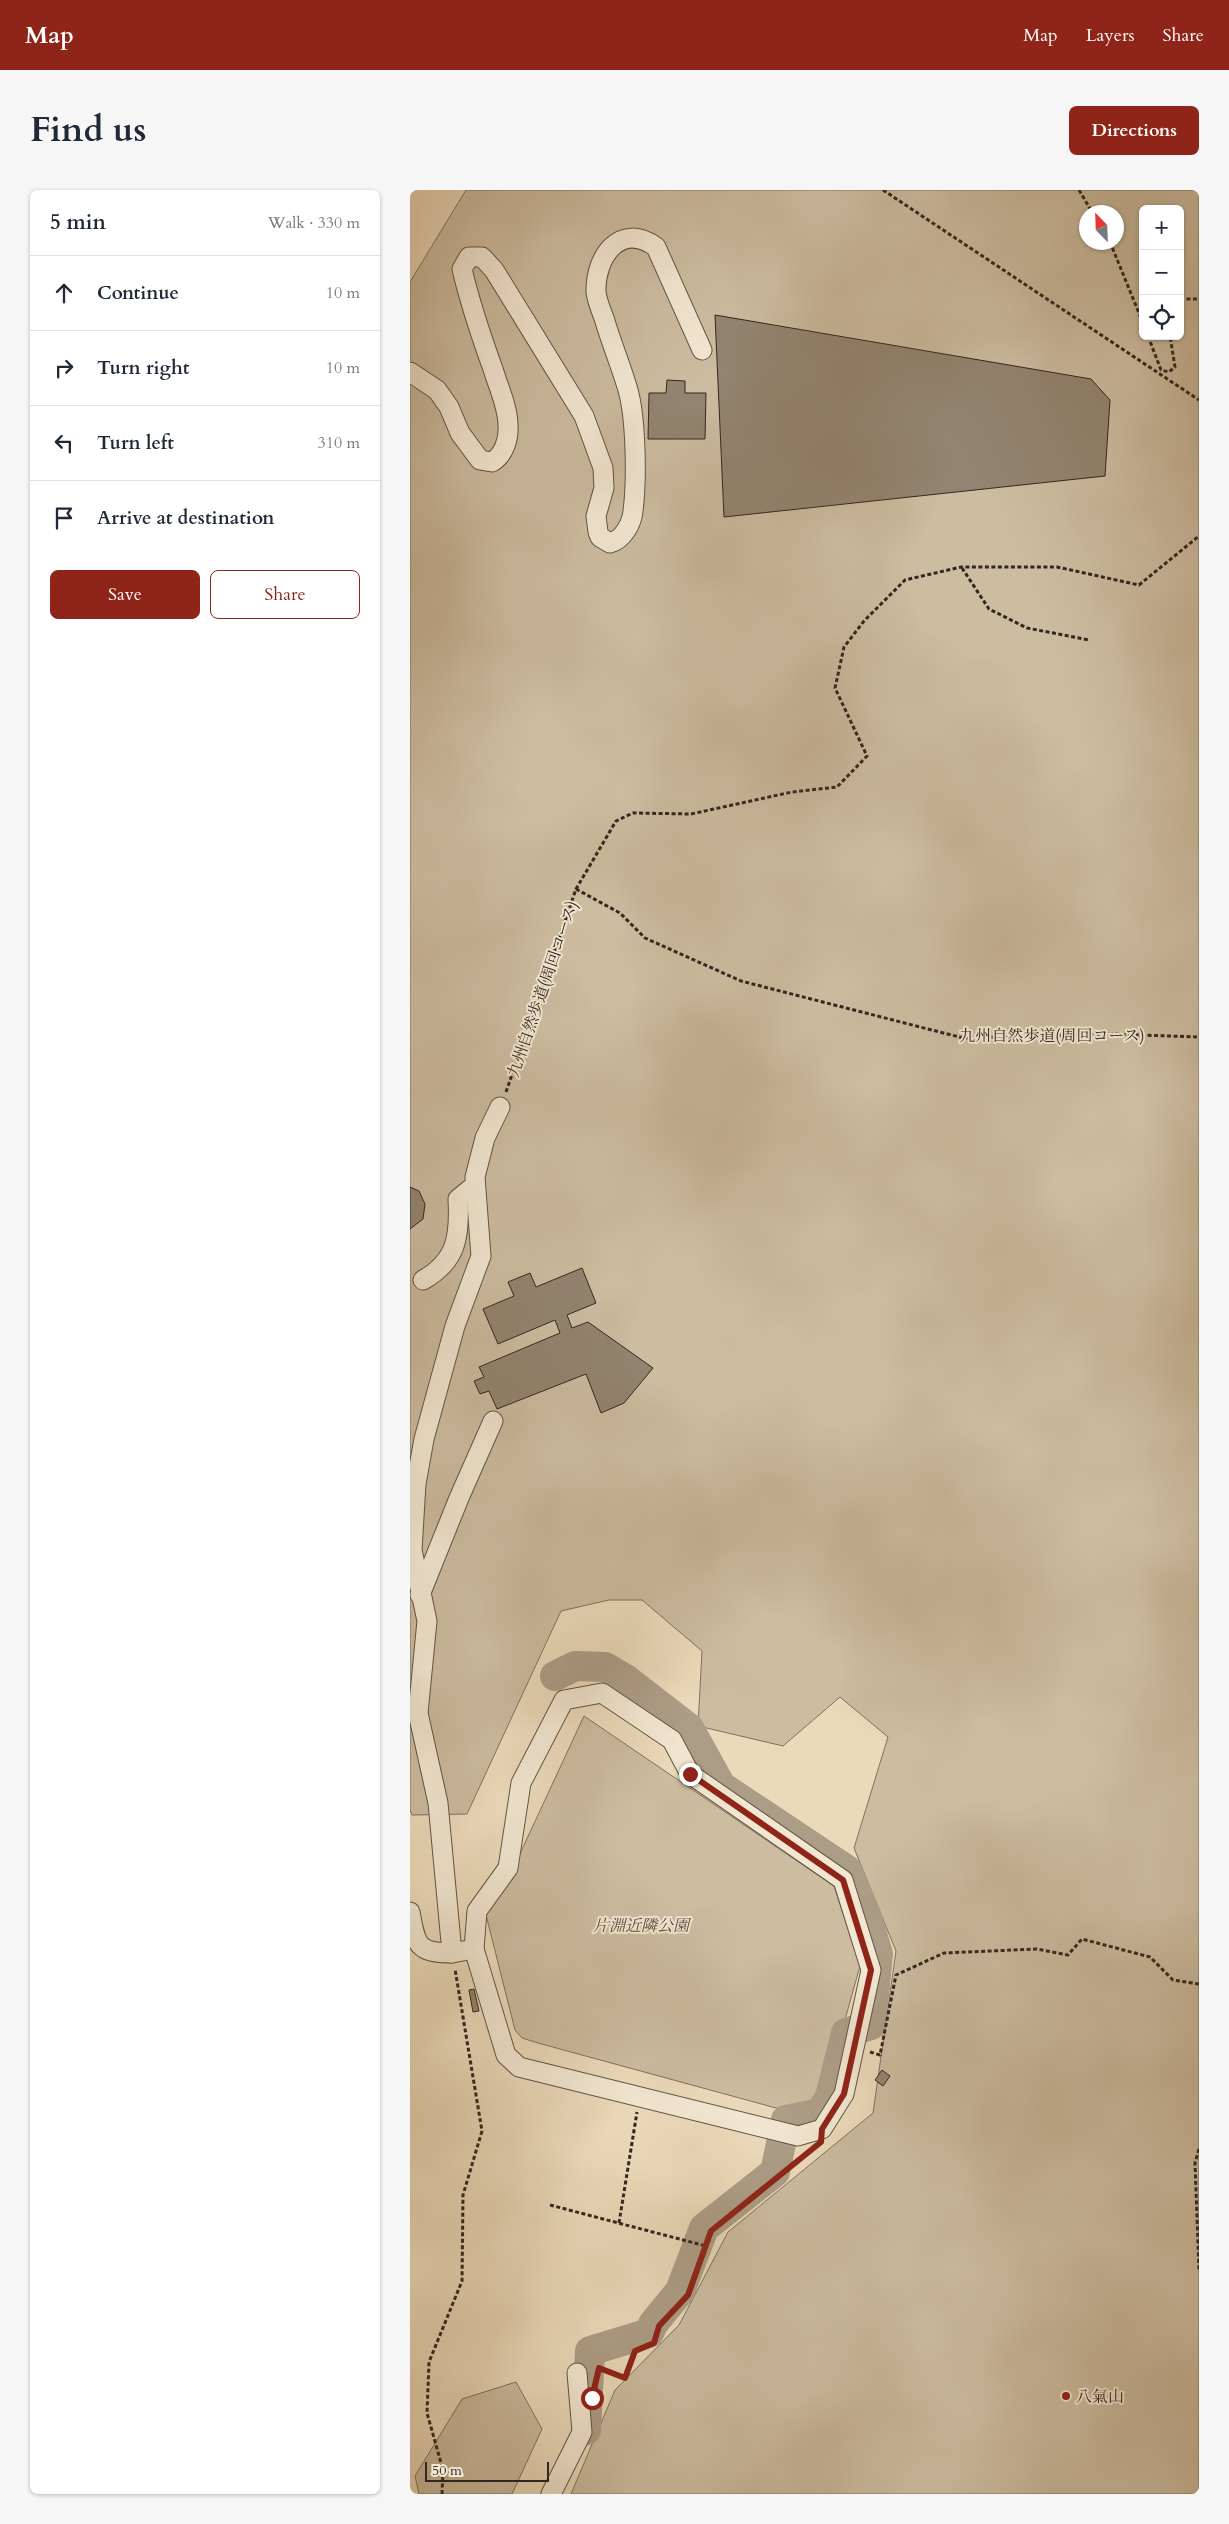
<!DOCTYPE html>
<meta charset="utf-8">
<style>
:root{--surface:#fff;--page:#f6f6f7;--text:#1f2937;--muted:#747a83;--line:#e0e1e3;--accent:#8f2418}
body{margin:0;font-family:Cardo,"Noto Serif JP",serif;background:var(--page);color:var(--text)}
.controls{position:absolute;right:15px;top:15px;display:grid;overflow:hidden;border-radius:8px;box-shadow:0 1px 4px #0004}
.controls button{width:45px;height:45px;display:grid;place-items:center;padding:0;border:0;border-bottom:1px solid var(--line);background:var(--surface);color:var(--text);font:25px sans-serif}
.compass{position:absolute;left:669px;top:15px;width:45px;height:45px;border-radius:50%;background:var(--surface);box-shadow:0 1px 4px #0004;rotate:337deg}
.scale{position:absolute;left:15px;bottom:12px;width:124px;box-sizing:border-box;padding-left:5px;border:2px solid #322720;border-top:0;font-size:14px;line-height:18px;white-space:nowrap;color:#322720;-webkit-text-stroke:4px #f2e7d2;paint-order:stroke}
.stop{position:absolute;width:15px;height:15px;margin:-11px;border:4px solid #8f2418;border-radius:50%;background:#fff}
.stop.end{background:#8f2418;border-color:#fff;box-shadow:0 1px 5px #0008}
.list{margin:0;padding:0;list-style:none}
h2{display:flex;justify-content:space-between;align-items:center;height:65px;margin:0;padding:0 20px;font-size:21px}
h2 small{font-size:16px;font-weight:400;color:var(--muted)}
.list li{display:grid;grid-template-columns:32px 1fr auto;gap:15px;align-items:center;box-sizing:border-box;height:75px;padding:0 20px;border-top:1px solid var(--line)}
.list b{display:block;font-size:19px;white-space:nowrap}
.list em{font-size:16px;font-style:normal;color:var(--muted)}
.actions{display:flex;gap:10px;padding:15px 20px}
.actions a{flex:1;padding:11px 0;border:1px solid var(--accent);border-radius:8px;text-align:center;font-size:18px;color:var(--accent)}
.actions .main{background:var(--accent);color:#fff}
.icon{flex:none;width:28px;height:28px;fill:none;stroke:currentColor;stroke-width:2;stroke-linecap:round;stroke-linejoin:round}
.map{position:relative;flex:none;width:789px;height:2304px;overflow:hidden;border-radius:8px}
header{display:flex;align-items:center;gap:30px;box-sizing:border-box;height:70px;padding:0 25px;background:var(--accent);color:#fff}
header strong{font-size:24px}
nav{display:flex;gap:28px;margin-inline-start:auto;font-size:18px}
.intro{display:flex;align-items:center;justify-content:space-between;box-sizing:border-box;height:120px;padding:0 30px}
h1{margin:0;font-size:35px}
.button{padding:12px 22px;border-radius:8px;background:var(--accent);color:#fff;font-size:18px;font-weight:700}
main{display:flex;gap:30px;padding:0 30px}
aside{flex:1;background:var(--surface);border-radius:8px;box-shadow:0 1px 4px #0004}
.map>svg:first-child{display:block}
.green{fill:#ccbca0;stroke:#7f7260;fill-rule:evenodd}
.lines{fill:none;stroke-linecap:round;stroke-linejoin:round}
.river{stroke:#ac9d86;stroke-width:30}
.building{fill:#928470;stroke:#322720}
.minor-casing{stroke:#605446;stroke-width:21}
.path{stroke:#322720;stroke-width:3;stroke-dasharray:4 2.5;stroke-linecap:butt}
.minor{stroke:#f2e7d2;stroke-width:19}
.route{stroke:#8f2418;stroke-width:6}
.poi-dot{fill:#8f2418;stroke:#f2e7d2;stroke-width:2}
.labels{text-anchor:middle;stroke-width:4;stroke-linejoin:round;paint-order:stroke}
.street-label{font-size:16px;fill:#322720;stroke:#f2e7d2}
.park-label{font-size:16px;font-style:italic;fill:#584c40;stroke:#f2e7d2}
.poi-label{font-size:16px;fill:#322720;stroke:#f2e7d2;text-anchor:start}
</style>
<header>
<strong>Map</strong>
<nav><a>Map</a><a>Layers</a><a>Share</a></nav>
</header>
<div class="intro"><h1>Find us</h1><a class="button">Directions</a></div>
<main>
<aside>
<h2>5 min<small>Walk · 330 m</small></h2>
<ul class="list">
<li><svg class="icon" aria-label="ahead" viewBox="0 0 24 24"><path d="M12 20V5M6 11l6-6 6 6"/></svg><div><b>Continue</b></div><em>10 m</em></li>
<li><svg class="icon" aria-label="right" viewBox="0 0 24 24"><path d="M7 20v-9h11M14 6l5 5-5 5"/></svg><div><b>Turn right</b></div><em>10 m</em></li>
<li><svg class="icon" aria-label="left" viewBox="0 0 24 24"><path d="M17 20v-9H6M10 6l-5 5 5 5"/></svg><div><b>Turn left</b></div><em>310 m</em></li>
<li><svg class="icon" aria-label="arrive" viewBox="0 0 24 24"><path d="M6 21V4h12l-3 4 3 4H6"/></svg><div><b>Arrive at destination</b></div></li>
</ul>
<div class="actions"><a class="main">Save</a><a>Share</a></div>
</aside>
<div class="map">
<svg width="789" height="2304" viewBox="0 0 789 2304">
<rect width="100%" height="100%" fill="#ebdaba"/>
<filter id="stains"><feTurbulence type="fractalNoise" baseFrequency=".004" numOctaves="4"/><feColorMatrix values="0 0 0 0 .2 0 0 0 0 .09 0 0 0 0 .02 0 0 0 .5 -.17"/></filter>
<radialGradient id="worn" r=".72"><stop offset=".6" stop-color="#630" stop-opacity="0"/><stop offset="1" stop-color="#630" stop-opacity=".3"/></radialGradient>
<g class="green">
<path d="M56,0H789V2304H161L205,2200L269,2135L318,2042L463,1923L486,1761L444,1658L478,1547L430,1507L373,1556L288,1536L292,1461L232,1410H199L151,1421L57,1624L2,1625L0,1620V92ZM733,19H770V146H733ZM676,22H706V52H676Z"/>
<polygon points="174,1526 424,1696 450,1776 415,1901 398,1917 377,1921 128,1853 112,1848 105,1840 76,1725 101,1683"/>
<polygon points="106,2192 132,2239 102,2304 9,2304 5,2286 52,2209"/>
</g>
<g class="lines">
<polyline class="river" points="145,1486 165,1476 195,1477 217,1490 279,1538 311,1596 437,1680 457,1727 468,1764 461,1835 436,1843 420,1907 410,1923 376,1930 365,1982 294,2038 270,2101 243,2134 239,2143 180,2161 176,2240"/>
</g>
<g class="building">
<polygon points="305,125 681,189 700,210 695,286 314,327"/>
<polygon points="257,190 275,191 275,203 296,203 295,249 238,249 239,203 256,203"/>
<polygon points="0,997 9,1001 15,1014 13,1029 0,1039"/>
<polygon points="172,1078 186,1113 157,1125 162,1138 178,1132 243,1178 214,1213 191,1223 176,1184 87,1219 79,1201 70,1204 64,1191 74,1187 69,1177 150,1143 145,1130 88,1154 73,1119 104,1106 98,1092 120,1083 126,1097"/>
<polygon points="64,1799 69,1821 63,1822 59,1800"/>
<polygon points="472,1880 480,1886 473,1896 465,1890"/>
</g>
<g class="lines">
<defs>
<g id="minor">
<path d="M0,182L27,200L39,217L50,243L70,270L82,272C94,265 99,249 98,235C98,217 88,196 83,179C71,146 60,113 52,79L59,67H72L84,80L174,226L193,278L194,298L186,326L188,342L190,347L200,353C213,350 222,333 223,321C227,290 226,229 218,200C211,176 201,152 194,128C191,120 187,111 186,102C185,67 210,31 246,57L292,160"/>
<path d="M13,1090C47,1071 50,1046 48,1009L64,996"/>
<polyline points="10,1405 49,1308 83,1231"/>
<polygon points="192,1503 262,1550 280,1584 433,1690 461,1780 434,1904 412,1939 388,1946 109,1877 96,1865 64,1759 67,1721 98,1678 111,1593 154,1510"/>
<path d="M0,1722C6,1755 7,1763 42,1763"/>
<polyline points="64,1759 42,1763 28,1613 8,1523 17,1431 2,1360 6,1294 14,1249 45,1136 71,1066 65,987 75,948 90,917"/>
<polyline points="141,2304 172,2242 167,2183"/>
</g>
</defs>
<use href="#minor" class="minor-casing"/>
<g class="path">
<polyline points="473,0 789,210"/>
<polyline points="669,0 682,22"/>
<polyline points="700,52 733,133"/>
<polyline points="770,109 789,109"/>
<polyline points="738,146 751,180 759,182 765,177 760,146"/>
<polyline points="552,378 579,419 617,438 679,450"/>
<polyline points="166,699 210,723 235,748 331,791 553,848 700,844 789,847"/>
<polyline points="96,902 166,699 206,631 223,623 281,624 382,602 427,597 457,566 425,498 434,457 454,431 495,390 551,377 647,377 729,395 789,346"/>
<polyline points="460,1862 470,1865 486,1785 534,1763 627,1759 658,1765 672,1749 740,1767 763,1790 789,1794"/>
<polyline points="789,1959 785,1973 789,2080"/>
<polyline points="140,2015 296,2056"/>
<polyline points="209,2033 227,1922"/>
<polyline points="186,2191 189,2178 215,2188 225,2161 244,2153 249,2135 278,2105 301,2041 400,1961"/>
<polyline points="32,2304 33,2280 17,2223 19,2172 52,2091 53,2005 72,1941 45,1779"/>
</g>
<use href="#minor" class="minor"/>
</g>
<g class="lines">
<polyline class="route" points="182,2208 189,2178 215,2188 225,2161 244,2153 249,2136 278,2105 301,2041 411,1952 412,1939 434,1904 461,1780 433,1690 280,1584"/>
</g>
<circle class="poi-dot" cx="656" cy="2206" r="5"/>
<g class="labels">
<g class="street-label">
<text transform="translate(132 799) rotate(-71)" y="6">九州自然歩道(周回コース)</text>
<text x="642" y="851">九州自然歩道(周回コース)</text>
</g>
<g class="park-label">
<text x="231" y="1741">片淵近隣公園</text>
</g>
<g class="poi-label">
<text x="666" y="2212">八氣山</text>
</g>
</g>
<rect width="100%" height="100%" filter="url(#stains)"/>
<rect width="100%" height="100%" fill="url(#worn)"/>
</svg>
<div class="controls">
<button>+</button>
<button>−</button>
<button><svg class="icon" aria-label="locate" viewBox="0 0 24 24"><circle cx="12" cy="12" r="6"/><path d="M12 2v4M12 18v4M2 12h4M18 12h4"/></svg></button>
</div>
<svg class="compass" viewBox="-18 -18 36 36"><path d="M0-13l5 13h-10z" fill="#e53935"/><path d="M0 13l5-13h-10z" fill="#747a83"/></svg>
<div class="scale">50 m</div>
<div class="stop" style="left:182px;top:2208px"></div>
<div class="stop end" style="left:280px;top:1584px"></div>
</div>
</main>
